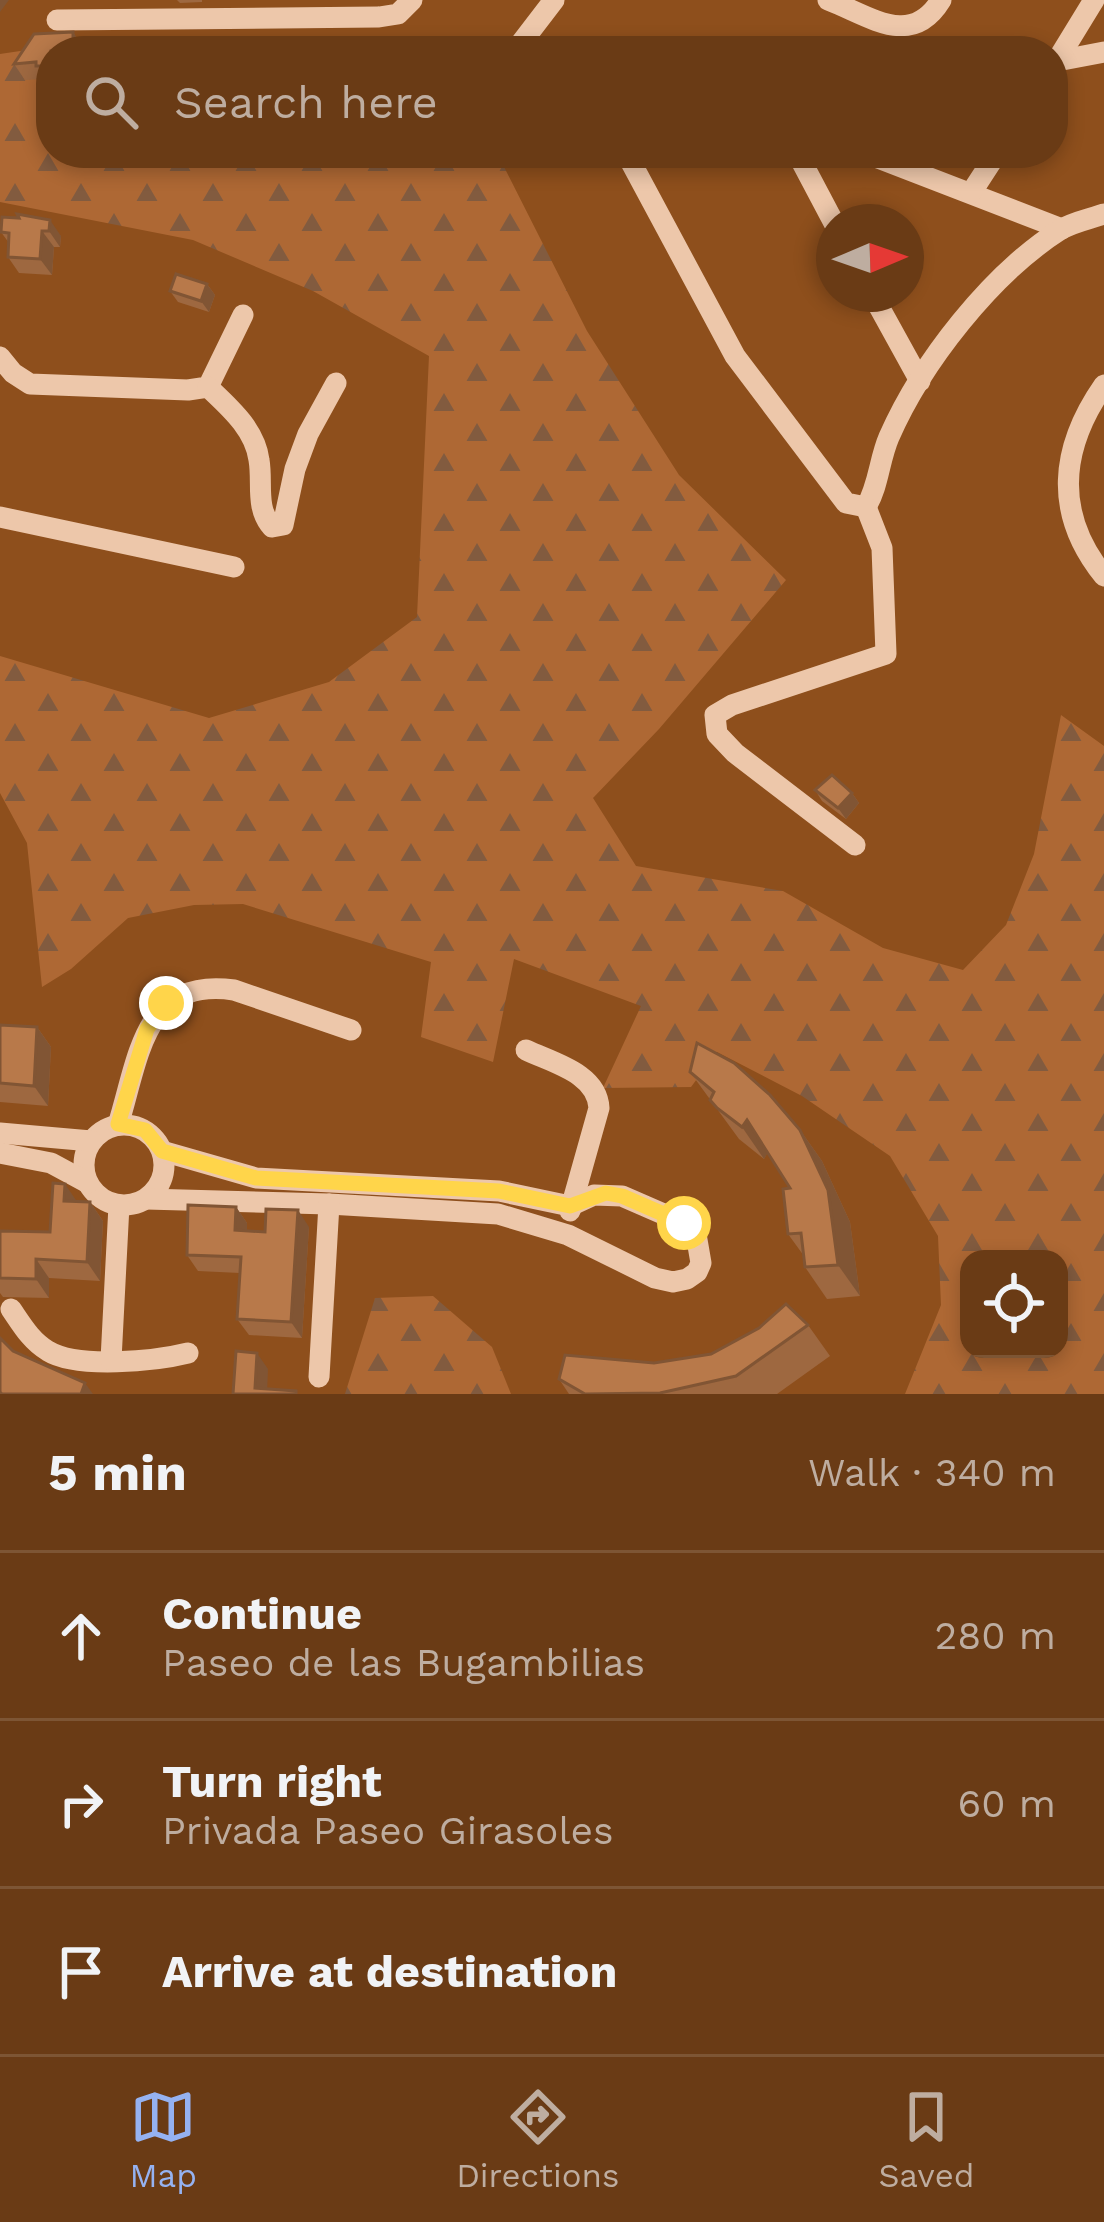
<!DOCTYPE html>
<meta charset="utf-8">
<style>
:root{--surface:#6a3b15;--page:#724622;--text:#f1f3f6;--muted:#beada0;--line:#7d5534;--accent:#95b2f1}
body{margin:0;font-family:"Work Sans",sans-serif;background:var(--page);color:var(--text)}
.controls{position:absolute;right:36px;bottom:36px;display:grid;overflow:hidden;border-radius:24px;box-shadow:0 6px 18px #0003}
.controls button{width:108px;height:108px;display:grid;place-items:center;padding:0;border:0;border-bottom:3px solid var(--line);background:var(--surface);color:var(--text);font:60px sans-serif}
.compass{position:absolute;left:816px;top:204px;width:108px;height:108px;border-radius:50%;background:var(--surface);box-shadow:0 6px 18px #0003;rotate:88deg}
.stop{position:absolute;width:36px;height:36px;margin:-27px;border:9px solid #ffd54a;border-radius:50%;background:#fff}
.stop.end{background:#ffd54a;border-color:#fff;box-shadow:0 3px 12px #0008}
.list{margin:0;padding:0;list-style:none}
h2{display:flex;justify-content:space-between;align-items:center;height:156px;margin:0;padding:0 48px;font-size:51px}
h2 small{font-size:39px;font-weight:400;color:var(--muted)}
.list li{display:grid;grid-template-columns:78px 1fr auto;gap:36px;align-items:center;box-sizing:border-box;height:168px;padding:0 48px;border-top:3px solid var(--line)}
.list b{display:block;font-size:45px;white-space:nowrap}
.list p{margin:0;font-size:39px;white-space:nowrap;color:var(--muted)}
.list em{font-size:39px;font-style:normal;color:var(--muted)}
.icon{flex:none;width:66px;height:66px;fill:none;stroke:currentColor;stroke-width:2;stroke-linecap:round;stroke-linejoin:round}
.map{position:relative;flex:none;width:1104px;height:1394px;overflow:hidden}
.search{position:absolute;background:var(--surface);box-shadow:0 6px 18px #0003;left:36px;right:36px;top:36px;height:132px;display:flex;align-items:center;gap:30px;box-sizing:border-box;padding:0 42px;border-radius:48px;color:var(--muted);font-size:45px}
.sheet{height:660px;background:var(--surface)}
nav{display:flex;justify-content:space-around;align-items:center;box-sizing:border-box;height:168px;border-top:3px solid var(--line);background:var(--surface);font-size:33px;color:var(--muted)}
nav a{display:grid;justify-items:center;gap:6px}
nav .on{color:var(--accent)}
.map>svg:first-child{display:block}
.forest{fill:url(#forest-firs);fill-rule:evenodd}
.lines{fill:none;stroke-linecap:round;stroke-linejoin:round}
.minor{stroke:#edc7aa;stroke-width:21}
.wall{fill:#9e6840}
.shaded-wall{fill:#815534}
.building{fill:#b8794a;stroke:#815534;stroke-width:3}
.route{stroke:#ffd54a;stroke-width:15}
</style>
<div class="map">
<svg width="1104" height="1394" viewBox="0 0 1104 1394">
<defs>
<pattern id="forest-firs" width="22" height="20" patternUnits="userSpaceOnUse" patternTransform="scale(3)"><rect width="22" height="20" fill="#ae6834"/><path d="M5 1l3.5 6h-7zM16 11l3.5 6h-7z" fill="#825b3f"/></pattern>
</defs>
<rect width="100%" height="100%" fill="#8e4f1c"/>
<g class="forest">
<path d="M27,50L131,51H51V153H497L587,331L679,475L786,580L659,729L593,798L636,866L783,891L883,948L963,970L1006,925L1034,854L1061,715L1104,746V1394H905L941,1305L938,1236L890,1156L802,1096L717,1052L691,1087L603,1088L641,1006L514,959L493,1062L421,1037L431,962L243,904L194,905L128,918L71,969L42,987L27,843L0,793V656L209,718L329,682L417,617L429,356L313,291L193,240L0,202V54ZM969,1259H1059V1349H969Z"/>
<polygon points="433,1296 492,1347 511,1394 345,1394 375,1298"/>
</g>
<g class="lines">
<g class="minor">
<path d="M828,0C870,16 911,49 941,0"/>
<polyline points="57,20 379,17 398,14 412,0"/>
<polyline points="515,51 554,0"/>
<polyline points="1057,61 1104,52"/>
<polyline points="1053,67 1094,0"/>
<polyline points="626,153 735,356 846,503 866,507"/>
<polyline points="797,153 834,223"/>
<polyline points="865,153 1062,229"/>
<polyline points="971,193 997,153"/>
<polyline points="872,294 920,381"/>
<polyline points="0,357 13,373 30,384 188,390 208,387 243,315"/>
<path d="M1104,385C1060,448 1053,513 1104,576"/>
<path d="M208,387C229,407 255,429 259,460C263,483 255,508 272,527L283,525L295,469L308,434L336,383"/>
<path d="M866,507C879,485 879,460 889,437C922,362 991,274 1060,230C1073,222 1090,219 1104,214"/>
<polyline points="0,517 234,567"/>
<polyline points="855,845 735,753 717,734 715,715 732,705 886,654 882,548 866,507"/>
<path d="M526,1050C553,1063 597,1073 599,1108L570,1211"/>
<circle cx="124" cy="1165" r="40"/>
<path d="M118,1125C139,1058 143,977 234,990L351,1030"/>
<polyline points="0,1133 91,1141"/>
<polyline points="0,1153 51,1163 88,1183"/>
<polyline points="146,1199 329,1204 498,1214 568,1235 655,1278 673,1282 687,1279 697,1272 701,1263 696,1234 684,1223 622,1196 594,1195 570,1206 499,1191 256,1178 162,1151"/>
<path d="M11,1309C22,1325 31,1341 48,1351C77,1369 156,1361 188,1353"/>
<polyline points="111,1360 119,1205"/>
<polyline points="319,1377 329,1204"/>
</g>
</g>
<g class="wall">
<polygon points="177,0 202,0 202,2 180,3"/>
<polygon points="73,32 84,51 51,51 51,82 48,82 45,79 25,80 14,64 34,34"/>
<polygon points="19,218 61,236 60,247 54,247 52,275 19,273 8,257 9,243 1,232"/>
<polygon points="207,284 215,295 209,312 178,302 170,291"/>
<polygon points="815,790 852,793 859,803 846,819 822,801"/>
<polygon points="0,1025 37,1027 51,1047 48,1106 0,1102"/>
<polygon points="690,1072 800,1130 822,1161 850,1222 860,1296 827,1299 805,1267 804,1256 788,1234 790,1188 767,1153 764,1159 739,1139"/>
<polygon points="90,1202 103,1221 100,1281 49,1278 49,1298 3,1297 0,1293 0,1231 50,1232"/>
<polygon points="236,1207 247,1223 247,1231 265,1232 309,1227 302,1338 249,1335 237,1319 240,1273 198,1271 187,1255"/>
<polygon points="808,1325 830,1356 777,1394 569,1394 559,1379 711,1354"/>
</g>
<g class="shaded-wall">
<polygon points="0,0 9,0 0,12"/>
<polygon points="73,32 84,49 84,51 73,51"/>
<polygon points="50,220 61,236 60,247 49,231"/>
<polygon points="42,231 54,247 52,275 40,259"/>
<polygon points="207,284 215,295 209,312 201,301"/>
<polygon points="852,793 859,803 846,819 838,808"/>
<polygon points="37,1027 51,1047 48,1106 34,1086"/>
<polygon points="747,1120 769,1151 764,1159 742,1127"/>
<polygon points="800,1130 822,1161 850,1222 860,1296 838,1265"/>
<polygon points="65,1184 78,1203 64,1201"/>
<polygon points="90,1202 103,1221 100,1281 87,1262"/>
<polygon points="236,1207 247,1223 247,1246 235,1230"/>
<polygon points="298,1210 309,1227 302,1338 291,1322"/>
<polygon points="36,1259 49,1278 49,1298 36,1279"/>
<polygon points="257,1353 268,1369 267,1394 255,1388"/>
<polygon points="85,1383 93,1394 81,1394"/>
</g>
<g class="building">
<polygon points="73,32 73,51 51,51 51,66 36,66 36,62 14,64 34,34"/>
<polygon points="100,45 158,49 158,51 100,51"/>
<polygon points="17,214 50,220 49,231 42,231 40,259 8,257 9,233 1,232 2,217 19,218"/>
<polygon points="176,274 207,284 201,301 170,291"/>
<polygon points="832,775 852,793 838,808 815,790"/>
<polygon points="0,1025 37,1027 34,1086 0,1083"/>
<polygon points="697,1043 734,1063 770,1095 800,1130 828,1190 838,1265 805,1267 801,1233 788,1234 783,1189 790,1188 747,1120 742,1127 717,1108 710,1100 714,1092 690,1072"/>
<polygon points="53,1183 65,1184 64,1201 90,1202 87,1262 36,1259 36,1279 0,1278 0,1231 50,1232"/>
<polygon points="188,1205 236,1207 235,1230 265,1232 266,1209 298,1210 291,1322 237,1319 241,1257 187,1255"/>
<polygon points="786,1304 808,1325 736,1376 660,1393 585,1394 559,1379 565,1355 654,1363 711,1354 759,1328"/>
<polygon points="0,1338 13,1351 85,1383 81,1394 2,1394 0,1392"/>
<polygon points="236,1351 257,1353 255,1388 296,1391 296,1394 233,1394"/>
</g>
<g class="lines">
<polyline class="route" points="166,1003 147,1029 118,1124 145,1130 162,1151 256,1178 499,1191 570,1206 606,1193 622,1196 684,1223"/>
</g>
</svg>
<div class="controls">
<button><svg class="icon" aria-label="locate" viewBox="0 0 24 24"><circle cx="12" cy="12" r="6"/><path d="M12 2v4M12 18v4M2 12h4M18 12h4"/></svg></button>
</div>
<svg class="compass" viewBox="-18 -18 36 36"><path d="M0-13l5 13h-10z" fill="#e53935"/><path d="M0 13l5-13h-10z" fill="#beada0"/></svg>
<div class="stop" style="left:684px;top:1223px"></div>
<div class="stop end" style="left:166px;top:1003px"></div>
<div class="search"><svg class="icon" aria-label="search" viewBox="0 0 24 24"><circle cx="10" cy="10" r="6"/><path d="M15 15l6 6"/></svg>Search here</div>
</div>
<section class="sheet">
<h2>5 min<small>Walk · 340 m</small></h2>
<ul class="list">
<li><svg class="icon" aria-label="ahead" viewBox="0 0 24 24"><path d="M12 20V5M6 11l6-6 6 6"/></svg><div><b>Continue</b><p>Paseo de las Bugambilias</p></div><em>280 m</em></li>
<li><svg class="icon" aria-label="right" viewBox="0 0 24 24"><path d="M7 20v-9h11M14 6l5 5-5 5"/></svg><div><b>Turn right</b><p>Privada Paseo Girasoles</p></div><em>60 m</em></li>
<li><svg class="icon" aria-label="arrive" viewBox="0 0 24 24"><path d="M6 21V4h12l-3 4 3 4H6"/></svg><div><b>Arrive at destination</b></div></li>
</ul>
</section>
<nav>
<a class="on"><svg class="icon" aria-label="map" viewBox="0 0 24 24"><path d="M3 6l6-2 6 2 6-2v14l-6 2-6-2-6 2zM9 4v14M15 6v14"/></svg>Map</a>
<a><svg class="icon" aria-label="directions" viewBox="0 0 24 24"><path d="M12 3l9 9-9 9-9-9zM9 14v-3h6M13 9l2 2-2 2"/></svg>Directions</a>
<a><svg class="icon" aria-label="saved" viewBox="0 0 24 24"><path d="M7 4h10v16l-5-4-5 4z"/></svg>Saved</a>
</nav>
